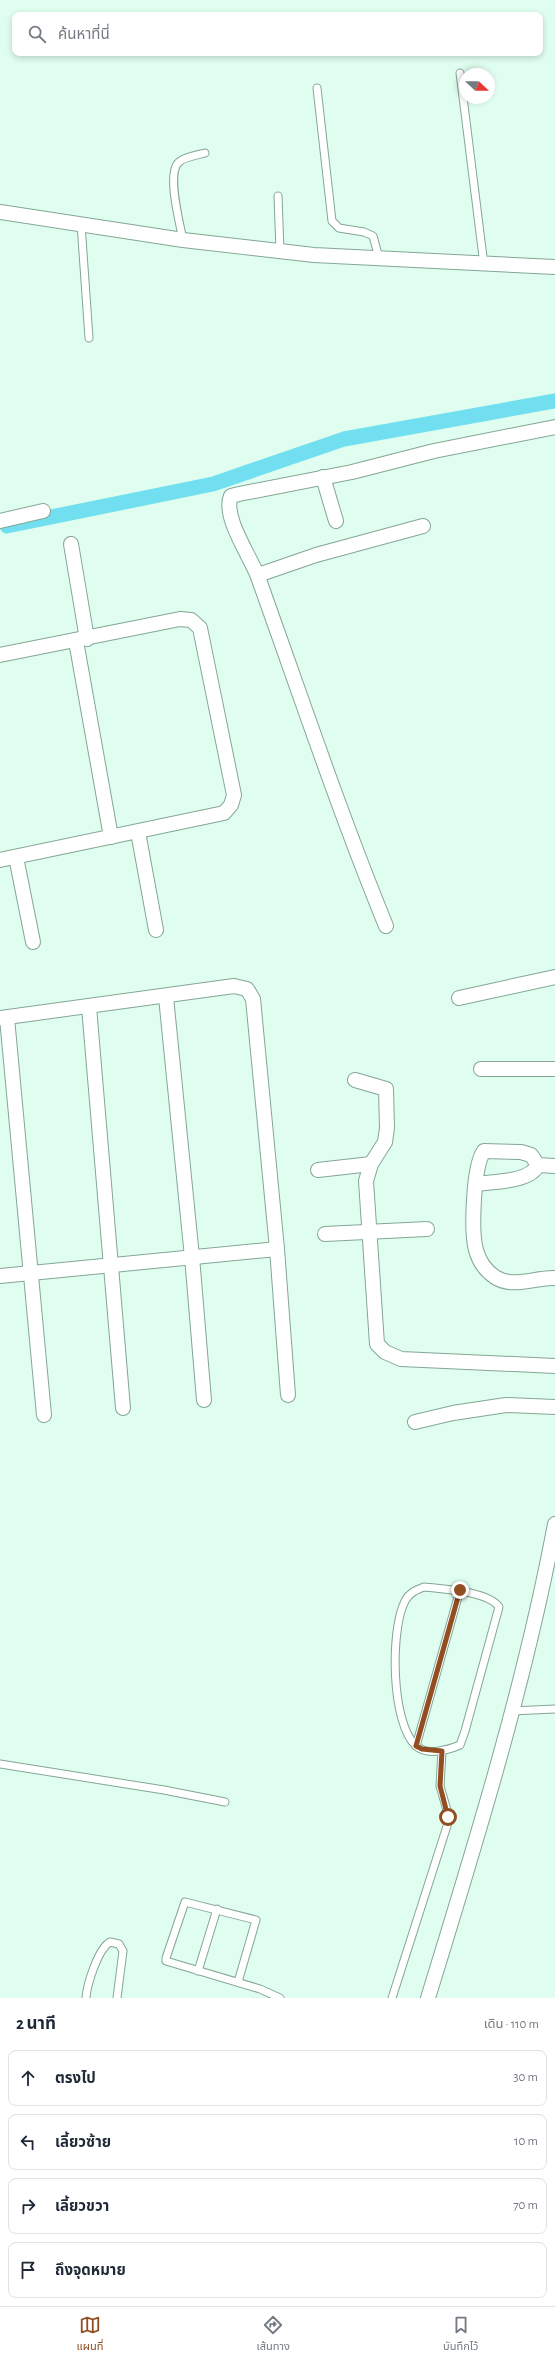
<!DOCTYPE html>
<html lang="th">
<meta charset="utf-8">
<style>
:root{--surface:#fff;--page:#f6f6f7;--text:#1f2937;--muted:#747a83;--line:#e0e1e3;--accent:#924d21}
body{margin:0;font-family:"Alegreya Sans","Noto Sans Thai",sans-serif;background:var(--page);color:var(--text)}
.compass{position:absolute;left:459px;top:68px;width:36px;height:36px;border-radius:50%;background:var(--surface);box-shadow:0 2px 6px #0003;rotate:112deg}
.stop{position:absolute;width:12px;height:12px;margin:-9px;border:3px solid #924d21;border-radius:50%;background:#fff}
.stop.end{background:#924d21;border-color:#fff;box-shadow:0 1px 4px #0008}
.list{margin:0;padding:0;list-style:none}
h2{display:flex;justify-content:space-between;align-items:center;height:52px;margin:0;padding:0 16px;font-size:17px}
h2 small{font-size:13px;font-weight:400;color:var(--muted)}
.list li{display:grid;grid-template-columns:26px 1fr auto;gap:12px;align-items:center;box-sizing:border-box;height:56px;margin:0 8px 8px;padding:0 8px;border:1px solid var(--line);border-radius:8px}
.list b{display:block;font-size:15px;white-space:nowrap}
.list em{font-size:13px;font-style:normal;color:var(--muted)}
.icon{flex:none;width:22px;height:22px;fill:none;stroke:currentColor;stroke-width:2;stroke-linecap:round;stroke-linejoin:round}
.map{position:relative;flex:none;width:555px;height:1998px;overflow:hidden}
.search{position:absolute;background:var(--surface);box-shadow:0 2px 6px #0003;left:12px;right:12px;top:12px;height:44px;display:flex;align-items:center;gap:10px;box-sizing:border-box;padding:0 14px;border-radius:8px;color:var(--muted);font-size:15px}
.sheet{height:308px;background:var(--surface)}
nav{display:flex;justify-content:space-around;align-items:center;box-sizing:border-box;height:56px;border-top:1px solid var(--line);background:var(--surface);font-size:11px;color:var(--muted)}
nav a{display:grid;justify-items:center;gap:2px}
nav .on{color:var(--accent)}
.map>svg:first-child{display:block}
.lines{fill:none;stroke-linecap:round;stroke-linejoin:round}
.canal{stroke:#72dff0;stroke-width:15}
.service-casing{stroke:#83a695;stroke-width:9}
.minor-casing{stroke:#83a695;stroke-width:16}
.service{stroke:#fff;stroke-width:7}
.minor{stroke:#fff;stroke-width:14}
.route{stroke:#924d21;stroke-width:5}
</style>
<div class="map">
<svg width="555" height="1998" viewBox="0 0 555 1998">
<rect width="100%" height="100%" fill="#e0feef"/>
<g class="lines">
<polyline class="canal" points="7,526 213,484 344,439 555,401"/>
<defs>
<g id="service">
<polyline points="460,73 484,265"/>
<polyline points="317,88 332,221 339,228 364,232 373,236 379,258"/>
<polyline points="278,196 280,251"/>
<polyline points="81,224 89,338"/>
<path d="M183,240C180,224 166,173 179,162C184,157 198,155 205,153"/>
<path d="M424,1587C442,1589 488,1591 499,1607L465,1731L460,1745C448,1750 427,1756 416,1746C391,1723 390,1630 405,1601C409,1593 416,1590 424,1587Z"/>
<polyline points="511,1711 555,1709"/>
<polyline points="416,1746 460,1590"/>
<polyline points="0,1764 164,1790 225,1802"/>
<polyline points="198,1971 217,1909"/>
<polyline points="238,1982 256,1920 185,1902 166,1958 166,1961 260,1989 280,1998"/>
<path d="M86,1998C87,1984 98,1949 110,1942L119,1944L123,1951L117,1998"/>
<polyline points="392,1998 447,1826 449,1817 440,1786 442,1751"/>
</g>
<g id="minor">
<polyline points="0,212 183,240 314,255 555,267"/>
<polyline points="323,477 336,521"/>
<polyline points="0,521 43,511"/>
<polyline points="71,544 87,639"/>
<polyline points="258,575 316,555 423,526"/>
<polyline points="76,641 111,837"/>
<polyline points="0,655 180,619 191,620 200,628 234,795 231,805 224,813 0,860"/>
<polyline points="138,832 156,930"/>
<polyline points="16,857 33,942"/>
<path d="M386,926C339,811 300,694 258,577C251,557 222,517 231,496L239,494L352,472L434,451L555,427"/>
<polyline points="166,997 192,1257 204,1400"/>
<polyline points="459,998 555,977"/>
<polyline points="89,1007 123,1408"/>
<polyline points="0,1018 234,986 247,989 253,999 277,1249 288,1395"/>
<polyline points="7,1018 44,1415"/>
<polyline points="481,1069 555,1069"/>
<polyline points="355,1080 386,1089 387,1128 385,1142 371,1164 366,1181 377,1344 385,1352 401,1359 555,1366"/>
<path d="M555,1166L538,1165L531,1155L521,1152L484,1151C473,1166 471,1232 476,1250C479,1261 486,1271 495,1277C513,1289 536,1277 555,1278"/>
<polyline points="318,1170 371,1164"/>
<path d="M476,1184C494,1181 529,1183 538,1165"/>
<polyline points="325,1234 427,1229"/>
<polyline points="0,1276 277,1249"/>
<polyline points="415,1422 453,1413 506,1405 555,1407"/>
<path d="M428,1998C476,1842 525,1684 555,1524"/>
</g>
</defs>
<use href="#service" class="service-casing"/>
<use href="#minor" class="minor-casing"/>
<use href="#service" class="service"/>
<use href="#minor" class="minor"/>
</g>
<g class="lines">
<polyline class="route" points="448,1817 440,1786 442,1751 422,1749 416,1746 460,1590"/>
</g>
</svg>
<svg class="compass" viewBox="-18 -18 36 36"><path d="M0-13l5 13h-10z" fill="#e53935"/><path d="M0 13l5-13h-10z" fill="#747a83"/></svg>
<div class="stop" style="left:448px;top:1817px"></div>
<div class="stop end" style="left:460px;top:1590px"></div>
<div class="search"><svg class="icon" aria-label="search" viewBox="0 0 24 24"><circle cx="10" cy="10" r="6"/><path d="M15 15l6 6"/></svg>ค้นหาที่นี่</div>
</div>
<section class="sheet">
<h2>2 นาที<small>เดิน · 110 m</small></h2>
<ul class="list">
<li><svg class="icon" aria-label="ahead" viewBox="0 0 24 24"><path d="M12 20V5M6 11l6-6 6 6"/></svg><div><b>ตรงไป</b></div><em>30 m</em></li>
<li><svg class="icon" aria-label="left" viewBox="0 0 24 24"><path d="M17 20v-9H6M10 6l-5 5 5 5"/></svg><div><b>เลี้ยวซ้าย</b></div><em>10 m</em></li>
<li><svg class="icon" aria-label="right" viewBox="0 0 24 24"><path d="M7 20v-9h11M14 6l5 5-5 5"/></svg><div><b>เลี้ยวขวา</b></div><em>70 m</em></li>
<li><svg class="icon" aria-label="arrive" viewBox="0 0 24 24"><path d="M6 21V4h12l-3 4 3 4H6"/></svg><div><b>ถึงจุดหมาย</b></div></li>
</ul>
</section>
<nav>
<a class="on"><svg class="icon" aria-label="map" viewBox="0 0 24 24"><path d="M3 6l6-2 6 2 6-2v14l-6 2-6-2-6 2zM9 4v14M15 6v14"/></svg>แผนที่</a>
<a><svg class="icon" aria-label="directions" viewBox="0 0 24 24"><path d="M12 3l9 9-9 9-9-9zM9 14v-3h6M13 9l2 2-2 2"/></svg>เส้นทาง</a>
<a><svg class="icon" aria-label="saved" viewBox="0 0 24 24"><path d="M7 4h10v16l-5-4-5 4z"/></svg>บันทึกไว้</a>
</nav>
